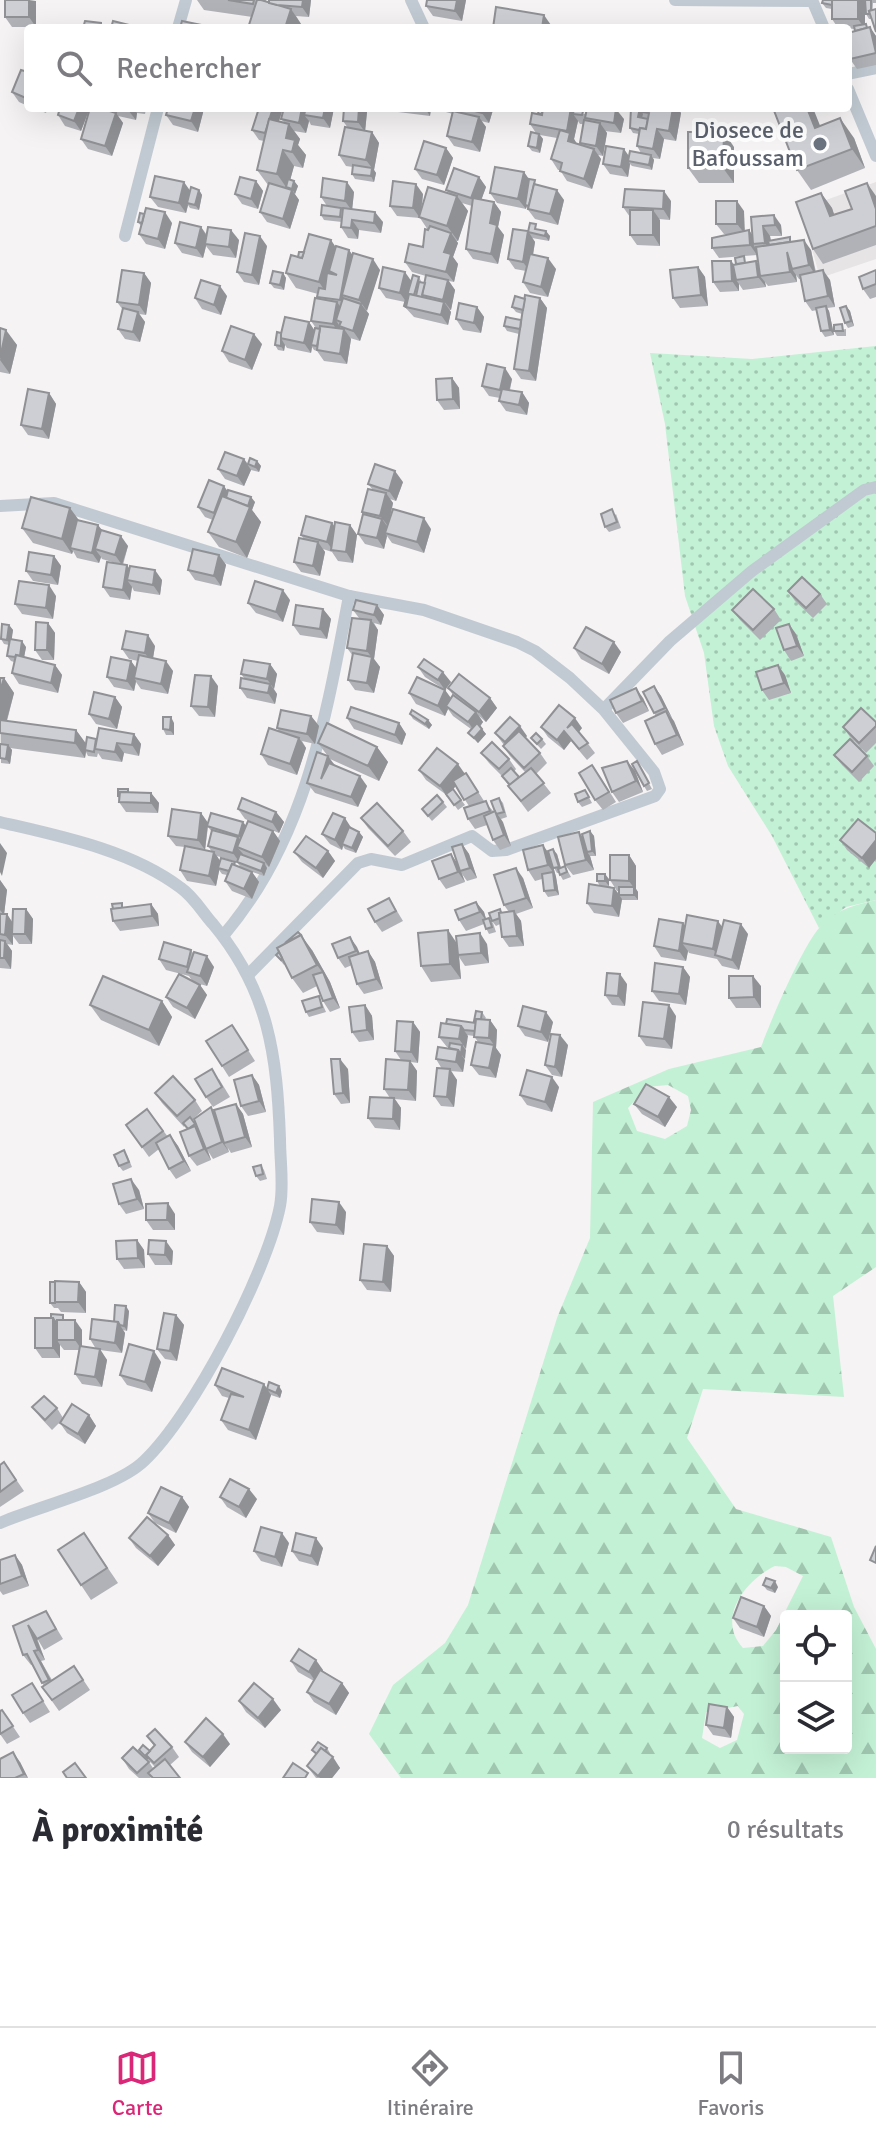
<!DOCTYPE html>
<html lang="fr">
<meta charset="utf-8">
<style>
:root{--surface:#fff;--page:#f2f2f3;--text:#2b2b33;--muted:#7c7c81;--line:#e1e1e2;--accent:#db2777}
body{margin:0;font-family:Signika,sans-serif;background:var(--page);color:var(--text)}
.controls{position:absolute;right:24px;bottom:24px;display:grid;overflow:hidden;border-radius:8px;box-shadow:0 8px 32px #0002}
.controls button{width:72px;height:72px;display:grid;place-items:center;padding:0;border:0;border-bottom:2px solid var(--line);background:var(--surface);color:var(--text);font:40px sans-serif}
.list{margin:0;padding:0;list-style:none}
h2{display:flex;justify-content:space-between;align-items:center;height:104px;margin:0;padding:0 32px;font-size:34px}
h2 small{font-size:26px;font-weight:400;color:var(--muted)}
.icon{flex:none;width:44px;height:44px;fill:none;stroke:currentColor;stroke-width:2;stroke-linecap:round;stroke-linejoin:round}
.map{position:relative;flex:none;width:876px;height:1778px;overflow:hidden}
.search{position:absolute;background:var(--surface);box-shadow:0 8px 32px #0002;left:24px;right:24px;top:24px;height:88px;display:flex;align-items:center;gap:20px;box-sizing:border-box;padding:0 28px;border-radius:8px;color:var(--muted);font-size:30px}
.sheet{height:248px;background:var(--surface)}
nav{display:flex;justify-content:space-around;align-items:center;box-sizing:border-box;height:112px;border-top:2px solid var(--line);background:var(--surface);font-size:22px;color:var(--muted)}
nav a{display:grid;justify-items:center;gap:4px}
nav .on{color:var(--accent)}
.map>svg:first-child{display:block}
.education{fill:#e6e4e5}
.grass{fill:url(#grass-dots)}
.forest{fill:url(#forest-firs);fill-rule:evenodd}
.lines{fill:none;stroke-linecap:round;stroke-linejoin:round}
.minor{stroke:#c1cad2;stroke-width:12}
.wall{fill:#b0b2b7;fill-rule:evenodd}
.shaded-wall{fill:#909195}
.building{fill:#cdcfd5;stroke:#909195;stroke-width:2}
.worship-dot{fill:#6b7280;stroke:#fff;stroke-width:3}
.labels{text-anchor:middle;stroke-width:8;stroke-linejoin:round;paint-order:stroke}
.worship-label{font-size:24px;fill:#5b616d;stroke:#fff;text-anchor:end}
</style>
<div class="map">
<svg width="876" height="1778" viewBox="0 0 876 1778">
<defs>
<pattern id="grass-dots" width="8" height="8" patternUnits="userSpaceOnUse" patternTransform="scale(2)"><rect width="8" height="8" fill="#c3f1d5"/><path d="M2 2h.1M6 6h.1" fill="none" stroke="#a0c6b0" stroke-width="1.8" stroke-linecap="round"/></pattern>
<pattern id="forest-firs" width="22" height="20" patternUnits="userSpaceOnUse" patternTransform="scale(2)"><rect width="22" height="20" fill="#c3f1d5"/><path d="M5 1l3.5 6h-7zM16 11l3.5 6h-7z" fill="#a0c6b0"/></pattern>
</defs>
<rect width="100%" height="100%" fill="#f5f3f3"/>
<polygon class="education" points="876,182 876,259 820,278 801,209"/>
<polygon class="grass" points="876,346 876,900 846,907 819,928 772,836 728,766 714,726 704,653 685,596 665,424 650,353 752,359"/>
<path class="forest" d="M876,900V1267L833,1296L844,1397L703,1389L687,1438L736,1509L831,1537L854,1607L876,1649V1778H401L369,1734L393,1685L445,1643L468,1605L557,1318L590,1238L593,1102L669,1069L761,1047C771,1020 802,947 820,927C835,910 855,905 876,900ZM668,1085L688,1096L691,1110L687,1126L665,1139L637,1131L628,1108L647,1087ZM775,1566L786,1567L803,1576L776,1630L763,1646L743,1648C715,1618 747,1579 775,1566ZM786,1616H846V1748H786ZM738,1706L744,1714L737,1740L720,1748L702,1738L706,1712Z"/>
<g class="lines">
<g class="minor">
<polyline points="411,0 424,28"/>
<polyline points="675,0 812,1"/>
<polyline points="812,0 824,28"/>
<polyline points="178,28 186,0"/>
<polyline points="848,74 876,68"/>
<polyline points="848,89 876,156"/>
<polyline points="125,236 158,108"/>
<polyline points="0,506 54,503 349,596 424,610 517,642 535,651 570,678 604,710 654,772 660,789 655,796 506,850 492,851 472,836 402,865 371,859 358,863 248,975"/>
<polyline points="606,707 670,641 752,571 864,490 876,487"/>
<path d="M0,822C60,836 131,850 181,888C194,897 203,913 213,924C269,991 277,1056 280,1139C280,1161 284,1185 280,1206C267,1272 193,1415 144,1461C116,1488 39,1506 0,1523"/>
<path d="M223,936C306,839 326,717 349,596"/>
</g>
</g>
<g class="wall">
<polygon points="197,0 266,0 266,2 269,3 269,0 311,0 309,17 296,16 301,24 204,10"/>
<polygon points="427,0 466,0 462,21 433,16 426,6"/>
<polygon points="864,0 876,0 876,3 873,3 872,19 869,19 866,14 865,9 865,24 876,36 876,65 857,69 850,59 855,29 838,28 832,19 832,9 826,8 822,3"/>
<polygon points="36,1 36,27 12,27 5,17"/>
<polygon points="28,72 28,106 19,102 12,92"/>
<polygon points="33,108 48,108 46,113"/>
<polygon points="60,108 87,108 89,110 81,131 65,126 58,115"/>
<polygon points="102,108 146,109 145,114 137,113 136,120 118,116 123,123 112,156 88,149 81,139"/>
<polygon points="168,108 204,108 198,132 173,125 166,115"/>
<polygon points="283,108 279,121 284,122 281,119 334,108 330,128 311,125 309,121 306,133 294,131 300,139 298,145 306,155 303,168 294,166 290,180 294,181 298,186 295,194 294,193 299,200 290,229 267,222 260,212 268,185 257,170 264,141 259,140 252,130"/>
<polygon points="344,108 364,108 367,112 365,131 372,132 379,143 374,170 376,173 374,182 355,179 352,174 353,167 346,166 339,155 348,128 343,121"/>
<polygon points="396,108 431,108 430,116 398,112"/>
<polygon points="444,108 457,108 456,111 461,113 458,108 491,108 493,110 489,123 481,121 486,127 480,152 454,146 447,136 453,114 446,112"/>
<path d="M539,108L624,119L621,133L605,131L607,133L603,156L598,155L601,159L592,189L567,181L560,170H558L551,159L557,138L540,135L543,139L540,153L532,151L528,146L536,133L530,124L538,115ZM578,121L580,124H583L580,143L581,145L577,144L574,139Z"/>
<polygon points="631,108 677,108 681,113 676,141 664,139 660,159 653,158 654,160 652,170 632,166 630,164 628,177 610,174 603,164 641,153 637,146 639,134 633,133 630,128"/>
<polygon points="820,126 854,138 865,168 811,190 797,170"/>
<polygon points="734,147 734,183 699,183 688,168"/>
<polygon points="446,148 453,158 444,185 422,179 415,169"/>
<polygon points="524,172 529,180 564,200 558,225 535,219 526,207 526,209 497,203 490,193"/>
<polygon points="479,177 486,187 481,200 494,202 501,212 498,227 504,235 498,264 473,259 466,249 472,206 462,203 468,211 458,241 456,241 458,243 453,257 458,264 454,282 449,281 455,290 451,310 449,310 451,312 448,325 414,317 404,306 405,302 386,298 379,288 411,280 419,277 422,283 425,283 426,276 412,272 405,262 423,247 428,230 420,218 397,216 390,206 423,194 422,207 449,193 446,190"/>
<polygon points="256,181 263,191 258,209 242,204 235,194"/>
<polygon points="190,190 199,190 202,195 199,210 190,208 188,205 186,213 158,207 150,197"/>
<polygon points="354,192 352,209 383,222 381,233 359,230 358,239 348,238 341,227 342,222 324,220 321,215 327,206 321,197"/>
<polygon points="821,193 832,208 834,215 852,209 876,196 876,245 823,264 813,249"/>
<polygon points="671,201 670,220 659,219 660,246 637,245 630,235 630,217 623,207"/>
<polygon points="744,211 744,231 752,235 751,217 781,225 782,236 770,236 771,240 793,242 811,250 816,272 830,280 835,307 827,308 829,311 834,335 825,337 821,331 817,310 812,311 805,301 801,279 799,279 796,275 797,282 768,286 765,282 766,287 743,290 739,284 739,291 720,292 713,282 731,261 734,264 756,261 759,265 756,249 757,255 719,258 712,248 729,234 724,234 716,224"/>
<polygon points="138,222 172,223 165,249 146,244 139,234 141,226"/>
<polygon points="201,227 207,235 239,240 236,258 213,255 206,246 203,258 182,253 175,243"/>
<polygon points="540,230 550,236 549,241 532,238 535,242 533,255 556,269 548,297 530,293 523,282 526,271 515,269 508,259 528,231"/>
<polygon points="267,246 259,285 244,282 237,272"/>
<polygon points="336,247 349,250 352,255 380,270 366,310 369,314 360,341 350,338 351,339 347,364 324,361 317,351 314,350 312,347 311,353 287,348 285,345 284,351 278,350 275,345 281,333 309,322 314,330 316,328 311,321 319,299 317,297 318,294 296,288 286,273 298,257 304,252"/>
<polygon points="698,267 705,277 708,306 680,308 673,298"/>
<polygon points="876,270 876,297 870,299 863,289"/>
<polygon points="144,273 151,283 146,315 139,314 145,322 140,342 125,339 118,329 123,310 117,302"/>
<polygon points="283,273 286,278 284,290 274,288 270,283"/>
<polygon points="227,296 221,315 202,309 195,298"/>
<polygon points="540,298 547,308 536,381 521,379 514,369 519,334 507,331 504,326 521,320 522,314 516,312 512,307 525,299"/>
<polygon points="846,306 850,311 854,326 848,328 845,323"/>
<polygon points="477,307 484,317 481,333 463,330 456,319"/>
<polygon points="0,328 17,345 10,374 0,372"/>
<polygon points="846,329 846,336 837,336 834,331"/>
<polygon points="262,344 252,370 229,362 222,351"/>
<polygon points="452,378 459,388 460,409 444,410 437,400"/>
<polygon points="512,379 510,390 522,392 529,403 527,415 506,411 499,401 500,398 489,396 482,386"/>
<polygon points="49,393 56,404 49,439 28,435 21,425"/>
<polygon points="244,459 248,464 257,461 261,466 259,472 251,470 244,486 225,479 218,469"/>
<polygon points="403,482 396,501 390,499 393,503 389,522 431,529 424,553 392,543 387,536 384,549 365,544 358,534 364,514 362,512 373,490 368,484"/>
<polygon points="228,491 255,502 252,510 261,522 247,558 219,547 208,532 213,520 205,517 198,507"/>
<polygon points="616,514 621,528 609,532 605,527"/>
<polygon points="79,520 103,531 128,546 123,565 127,565 129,569 162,580 160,595 134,591 132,587 130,600 110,597 103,587 119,564 102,559 101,557 99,563 77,558 73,551 72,554 33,543 22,528"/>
<polygon points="332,523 334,526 350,525 357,535 353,563 338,561 332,552 323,549 325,552 320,576 301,572 294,562 304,539 301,535"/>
<polygon points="219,555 226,565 221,586 195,580 188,570"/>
<polygon points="54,556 61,566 58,585 33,581 26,571"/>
<polygon points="788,591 820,594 827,604 813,618 795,601"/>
<polygon points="56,596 53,619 22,614 15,604"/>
<polygon points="290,600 283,622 256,613 248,603"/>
<polygon points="377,605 384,615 381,625 374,623 378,630 374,659 380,667 374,693 355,690 348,680 353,656 347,648 359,618 353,610"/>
<polygon points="323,609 331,619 327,639 300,635 293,625"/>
<polygon points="774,609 781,620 760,640 740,620 732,610"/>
<polygon points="48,623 55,633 54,660 42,660 35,650"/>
<polygon points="9,625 13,630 11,640 26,647 24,657 55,665 62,675 58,693 19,684 12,673 14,662 11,661 7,656 9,645 4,644 1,639"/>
<polygon points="796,634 804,656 791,661 784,650"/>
<polygon points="155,646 153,658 173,671 168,694 141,689 136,682 134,691 114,687 107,677 131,661 136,668 138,661 129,659 122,649"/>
<polygon points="574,648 621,652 609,674 581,659"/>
<polygon points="270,664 277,674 274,689 277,694 275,704 247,698 240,688 245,679 241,674"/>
<polygon points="418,667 451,682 445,690 451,698 453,695 448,688 490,698 497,708 486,722 479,716 483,722 480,727 486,734 478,743 468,733 471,729 453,716 448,709 445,716 416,704 409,693 442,688 425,677"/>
<polygon points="785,675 791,693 769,700 762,690"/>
<polygon points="0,678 4,678 14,693 7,721 76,730 86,744 96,739 134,734 141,744 139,756 124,753 122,762 102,759 98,753 97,757 88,756 86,752 85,758 10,748 12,750 10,764 1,763"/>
<polygon points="218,686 215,717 199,716 191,706"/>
<polygon points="654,686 661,696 672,718 684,745 662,755 655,744 656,716 654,713"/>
<polygon points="115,697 122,707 117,729 96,724 89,714"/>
<polygon points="643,698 649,711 623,723 616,713"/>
<polygon points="410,714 428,720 432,725 429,729 413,719"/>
<polygon points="311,716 319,726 315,744 302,741 306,748 297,775 268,765 261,754 280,732 277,728"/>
<polygon points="347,718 399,723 406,734 402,745 354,729"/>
<polygon points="876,722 876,743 866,753 850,737 843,727"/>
<polygon points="174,723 174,735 166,735 163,729"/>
<polygon points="541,727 582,728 579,732 595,753 587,760 571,741 564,750 548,737"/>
<polygon points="495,733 527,736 525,738 540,753 547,763 536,774 551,793 528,812 516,796 502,776 489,763 481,753 509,759 516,769 514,772 519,777 525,772 510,756 503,746 504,745"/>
<polygon points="531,738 542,739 546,744 541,749"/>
<polygon points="318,743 377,747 388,762 379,781 330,759 335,765 367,786 358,807 315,793 307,783 327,755"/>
<polygon points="834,755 867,756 874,766 859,782 842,765"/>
<polygon points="627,761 635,771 643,792 619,802 612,792"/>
<polygon points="637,761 652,789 647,791 644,786"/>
<polygon points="419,770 466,773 484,801 494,812 499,798 503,803 507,817 501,819 511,846 500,850 493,840 487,825 475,829 468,819 469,806 456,786 453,789 465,805 458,810 448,796 426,780"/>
<polygon points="599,775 616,802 603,810 595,800"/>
<polygon points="585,790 592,803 582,807 578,802"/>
<polygon points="130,792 151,793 159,803 158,813 126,812 119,802 118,796"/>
<polygon points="443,802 447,807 432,821 422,809"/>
<polygon points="238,809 276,812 284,822 279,833 245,819"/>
<path d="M201,813L208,823L246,826L273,831L280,841L269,867L266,865L267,868L264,876L241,868L237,862L217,856L220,862L252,872L259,882L252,899L232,891L225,881L227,875L222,874L219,870L216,886L187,881L180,870L185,847L176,846L168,836ZM208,827L212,832L208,846L212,852L205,850Z"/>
<polygon points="361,818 403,831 411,842 395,856 368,828"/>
<polygon points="590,831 594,836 596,856 590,856 594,870 573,875 565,865 583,838"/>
<polygon points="359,832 363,837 356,853 345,849 343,846 342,850 330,844 322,834"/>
<polygon points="876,833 876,859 869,868 847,850 840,840"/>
<polygon points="462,844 469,854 477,878 467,881 462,874 465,882 446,889 439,879 457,862"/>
<polygon points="328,851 335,861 323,878 302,862 294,852"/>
<polygon points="548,853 557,854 561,868 565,866 571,877 563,880 559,873 557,873 553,866 556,877 559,895 548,897 544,891 542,879 535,881 528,870"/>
<polygon points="629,855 636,866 636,889 638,892 638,900 622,900 622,899 619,917 594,913 587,903 600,886 597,881 609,879 609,886 614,888 619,894 619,891 617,891 610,880"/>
<polygon points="523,878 533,908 516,914 521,921 524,946 509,947 502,937 500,924 496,926 492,921 500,909 502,912 509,912 504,905"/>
<polygon points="0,880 7,890 4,914 7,914 12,922 26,909 33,919 32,944 19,944 13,936 13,945 7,944 12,951 11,969 0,968"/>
<polygon points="389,898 403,921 382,932 375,922"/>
<polygon points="476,902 484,912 486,919 489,918 493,923 496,932 489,934 484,924 466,931 459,920"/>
<polygon points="151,904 158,914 159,926 120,931 113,921 113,909"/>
<polygon points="685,926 722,926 748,934 739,970 722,966 717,959 689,953 688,951 686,961 661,957 654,946"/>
<polygon points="350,937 360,954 368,951 375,962 383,989 364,994 357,984 352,965 345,968 338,958"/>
<polygon points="457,943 487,944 489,963 465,966 459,957 461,979 431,982 421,966"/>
<polygon points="191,950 193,953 214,967 207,986 196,983 200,985 207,995 195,1019 173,1007 166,997 193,982 189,976 166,970 159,959"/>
<polygon points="312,950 330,982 340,1008 330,1012 323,1001 317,986 303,993 292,978 285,964 284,965 276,955"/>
<polygon points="683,967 690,977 686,1005 659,1001 652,991"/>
<polygon points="627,984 625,1006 612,1005 605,995"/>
<polygon points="761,986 761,1008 736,1008 729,998"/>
<polygon points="319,996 326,1012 309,1017 306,1012"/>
<polygon points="162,1001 172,1017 159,1046 101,1020 90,1005"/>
<polygon points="365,1005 372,1016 374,1040 359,1042 352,1032"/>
<polygon points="482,1012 486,1018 485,1019 490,1020 497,1030 496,1048 501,1055 496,1078 479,1075 471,1065 478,1042 474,1036 467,1035 463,1072 450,1071 457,1080 454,1107 441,1106 434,1096 442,1069 436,1059 449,1047 447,1047 439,1037 476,1023 474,1021"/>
<polygon points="676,1016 672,1049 646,1046 639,1036"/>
<polygon points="413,1022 420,1032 418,1063 411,1062 417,1071 416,1101 395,1099 401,1108 400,1130 375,1128 368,1118 390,1098 384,1089 401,1060 395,1051"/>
<polygon points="553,1022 548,1042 525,1036 518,1026"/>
<polygon points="232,1025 255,1061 229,1077 222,1066"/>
<polygon points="568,1045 562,1077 552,1075 545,1065"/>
<polygon points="348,1069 350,1103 341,1104 334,1094"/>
<polygon points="252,1075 259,1085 266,1112 248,1116 241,1106"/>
<polygon points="219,1079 230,1097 213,1107 206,1097"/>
<polygon points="559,1087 552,1112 527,1105 520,1095"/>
<polygon points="155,1093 195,1100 202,1111 192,1120 198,1128 215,1113 236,1104 243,1114 252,1147 231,1153 228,1148 229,1152 213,1159 208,1151 211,1160 197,1166 189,1156 188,1129 185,1125 184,1127 162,1103"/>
<polygon points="634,1104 677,1107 665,1127 642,1114"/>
<polygon points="147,1109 168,1137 170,1135 178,1146 191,1171 176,1179 169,1169 159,1149 149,1157 126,1125"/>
<polygon points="127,1155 132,1167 123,1171 119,1166"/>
<polygon points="261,1165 264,1170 267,1179 260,1181 256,1176"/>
<polygon points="139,1190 144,1209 126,1214 119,1204"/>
<polygon points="346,1212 344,1235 317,1232 310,1222"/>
<polygon points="175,1214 175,1230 153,1230 146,1220"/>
<polygon points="137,1240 144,1250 145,1268 124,1269 117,1259"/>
<polygon points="387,1246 394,1256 391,1292 367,1290 360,1280"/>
<polygon points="173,1251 172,1265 155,1265 148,1254"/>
<polygon points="79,1282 86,1292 86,1313 61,1312 58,1308 54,1308 50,1303"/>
<polygon points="129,1311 127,1331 123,1330 125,1333 122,1353 100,1350 107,1360 102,1387 82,1384 75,1374 79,1350 64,1350 60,1345 60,1358 42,1358 35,1348 67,1320 82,1330 82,1346 96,1349 90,1339"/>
<polygon points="176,1315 184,1325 177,1361 165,1359 157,1349"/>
<polygon points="161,1362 152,1392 127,1385 120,1375"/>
<polygon points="264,1384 267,1389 282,1391 280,1398 271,1395 256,1440 228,1430 221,1420 229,1398 222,1396 215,1385"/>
<polygon points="32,1407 57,1408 63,1418 89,1415 96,1426 85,1444 67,1433 60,1423 61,1421 52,1430 40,1417"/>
<polygon points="4,1462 24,1491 0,1507 0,1465"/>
<polygon points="182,1497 189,1507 176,1533 155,1523 148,1513"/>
<polygon points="220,1497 257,1499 246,1518 227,1507"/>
<polygon points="84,1533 118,1583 91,1600 81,1585"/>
<polygon points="168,1535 175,1545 158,1566 136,1548 129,1538"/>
<polygon points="289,1543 282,1567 261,1561 254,1551"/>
<polygon points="323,1548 318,1566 299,1561 292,1551"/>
<polygon points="15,1555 22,1565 29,1586 3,1595 0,1591 0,1560"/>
<polygon points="763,1585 778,1587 775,1593 767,1590"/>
<polygon points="764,1606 771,1616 764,1637 740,1628 733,1618"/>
<polygon points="46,1611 63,1639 44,1650 37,1638 45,1660 41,1661 52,1680 74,1666 90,1690 59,1711 42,1687 44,1686 32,1665 31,1665 23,1655 13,1626"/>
<polygon points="291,1661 323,1670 323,1671 342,1683 349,1693 336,1715 314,1702 307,1692 314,1681 298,1672"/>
<polygon points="32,1683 50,1712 30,1723 23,1713"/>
<polygon points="239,1701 281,1710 265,1728 246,1712"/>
<polygon points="727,1707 734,1717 731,1738 713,1735 706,1725"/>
<polygon points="0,1709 1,1711 2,1710 20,1737 7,1744 0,1734"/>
<polygon points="147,1736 172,1747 179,1757 170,1765 150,1778 139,1778 129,1769 122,1758 149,1762 153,1768 155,1767 139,1750 150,1751 154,1746"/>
<polygon points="185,1742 230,1744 210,1767 192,1752"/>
<polygon points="327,1748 330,1753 329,1755 340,1768 332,1778 316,1778 307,1766 316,1755 312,1750"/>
<polygon points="20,1762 28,1778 0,1778"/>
</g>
<g class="shaded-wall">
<polygon points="29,0 36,1 36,27 29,17"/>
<polygon points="303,0 311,0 309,17 302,7"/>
<polygon points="457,0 466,0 462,21 455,11"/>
<polygon points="858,0 864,0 865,2 865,29 858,19"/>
<polygon points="291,9 301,24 300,28 285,28"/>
<polygon points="544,15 553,28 542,28"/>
<polygon points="870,27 876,36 876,53"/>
<polygon points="79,108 87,108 89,110 81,131 74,121"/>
<polygon points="129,108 134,108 137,113 136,120 128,110"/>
<polygon points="195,108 204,109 198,132 191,121"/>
<polygon points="273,108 283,108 272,144 265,133"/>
<polygon points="302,108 312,108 304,115 309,121 306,133 299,123"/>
<polygon points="325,108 334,108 330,128 323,118"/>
<polygon points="359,108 364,108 367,112 365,132 358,122"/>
<polygon points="425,108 431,108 430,116"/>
<polygon points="483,108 491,108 493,110 489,123 482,113"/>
<polygon points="571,108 580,108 573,114 578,121 574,139 577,144 568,141 570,135 567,131"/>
<polygon points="640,108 645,108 642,112 643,114 641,122 638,117"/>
<polygon points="673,108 677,108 681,113 676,141 669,131"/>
<polygon points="807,108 813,108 829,148 815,128"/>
<polygon points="616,109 624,119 621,133 614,123"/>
<polygon points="116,113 123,123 112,156 105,146"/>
<polygon points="479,117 486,127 480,152 472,142"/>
<polygon points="840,118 854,138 865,168 852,149"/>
<polygon points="600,123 607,133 603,156 596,146"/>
<polygon points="289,124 300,139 298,145 306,155 303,168 292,152 286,138"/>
<polygon points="657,129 664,139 660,159 653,149"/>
<polygon points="372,132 379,143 374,170 376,173 374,182 371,176 372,168 366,160"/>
<polygon points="724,132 734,147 734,183 723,168"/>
<polygon points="539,134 543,139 540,153 537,148"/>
<polygon points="446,148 453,158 444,185 437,175"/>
<polygon points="594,149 601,159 592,189 584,179"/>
<polygon points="624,149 631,159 628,161 630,164 628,177 621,167"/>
<polygon points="283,150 294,166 288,188 286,187 277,174"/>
<polygon points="651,155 654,160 652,170 649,165"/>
<polygon points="524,172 531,182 526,209 518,199"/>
<polygon points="479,177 486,187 478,209 471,198"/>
<polygon points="256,181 263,191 258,209 251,199"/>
<polygon points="294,181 298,186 295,194 292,189"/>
<polygon points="184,182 191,192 187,203 188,205 186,213 179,203"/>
<polygon points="347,182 354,192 352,211 345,201"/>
<polygon points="867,183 876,196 876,209"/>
<polygon points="416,184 423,194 420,218 413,208"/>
<polygon points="199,190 202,195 199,210 195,205"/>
<polygon points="292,190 299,200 290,229 283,219"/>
<polygon points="557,190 564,200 558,225 550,214"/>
<polygon points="664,191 671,201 670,220 663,209"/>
<polygon points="821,193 832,208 840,232 830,216"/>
<polygon points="457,196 468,211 458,241 447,226"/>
<polygon points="737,201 744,211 745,234 737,224"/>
<polygon points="494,202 501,212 498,227 504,235 498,264 491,254 490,223"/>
<polygon points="653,210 660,220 660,246 653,235"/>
<polygon points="165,212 172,223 165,249 158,239"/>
<polygon points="375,212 383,222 381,233 374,223"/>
<polygon points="774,215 781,225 782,236 775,225"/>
<polygon points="352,220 359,230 358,239 351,228"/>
<polygon points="763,226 770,236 772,253 765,243"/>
<polygon points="201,227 208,238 203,258 196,248"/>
<polygon points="231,230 239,240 236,258 229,247"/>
<polygon points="749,230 756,240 753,244 756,249 757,255 750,245"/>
<polygon points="528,231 535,242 530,272 523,262"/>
<polygon points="546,231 550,236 549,241 545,236"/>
<polygon points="451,233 458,243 453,257 458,264 454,282 446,272 444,252"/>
<polygon points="260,236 267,246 259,285 252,275"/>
<polygon points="331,240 341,255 329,271 334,279 329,297 319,282"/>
<polygon points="804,240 811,250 816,276 809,265"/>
<polygon points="349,250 356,260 342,295 348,304 347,311 340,300"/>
<polygon points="787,252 792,269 796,275 797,282 790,272"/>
<polygon points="548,258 556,269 548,297 541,287"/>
<polygon points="373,259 380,270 367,311 359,300"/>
<polygon points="731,261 738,271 736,280 739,284 739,291 732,281"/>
<polygon points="756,261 763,271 760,276 765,282 766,287 758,277"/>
<polygon points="698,267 705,277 708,306 701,295"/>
<polygon points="823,270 830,280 835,307 828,296"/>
<polygon points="405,272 412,282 407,303 400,293"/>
<polygon points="144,273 151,283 146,315 139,305"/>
<polygon points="283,273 286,278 284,290 280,285"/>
<polygon points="448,280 455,290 451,310 443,300"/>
<polygon points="220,286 227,296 221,315 214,305"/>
<polygon points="540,298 547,308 536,381 529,371"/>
<polygon points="337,302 344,312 341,322 336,320 341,329 340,335 333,324"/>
<polygon points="444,302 451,312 448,325 441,315"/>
<polygon points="361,304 369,314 360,341 353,331"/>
<polygon points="826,306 829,311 834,335 830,330"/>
<polygon points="846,306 850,311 854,326 851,321"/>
<polygon points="477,307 484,317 481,333 474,323"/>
<polygon points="138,312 145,322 140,342 133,332"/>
<polygon points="309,322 316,333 311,345 312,347 311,353 304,343"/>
<polygon points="344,329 351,339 347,364 340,354"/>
<polygon points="6,330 17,345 10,374 0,360"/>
<polygon points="254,334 262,344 252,370 245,360"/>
<polygon points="282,340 285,345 284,351 281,346"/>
<polygon points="505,368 512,379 507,400 500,390"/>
<polygon points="452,378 459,388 460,409 453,399"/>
<polygon points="522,392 529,403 527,415 519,405"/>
<polygon points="49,393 56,404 49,439 42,429"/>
<polygon points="244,459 251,470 244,486 237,476"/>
<polygon points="257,461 261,466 259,472 255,467"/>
<polygon points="395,471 403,482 396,501 389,491"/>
<polygon points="224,486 231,496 221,523 214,513"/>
<polygon points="386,493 393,503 388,526 380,516"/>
<polygon points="251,497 255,502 252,510 261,522 247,558 236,542"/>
<polygon points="70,508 81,523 70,548 73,551 72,554 62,539"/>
<polygon points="424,518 431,529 424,553 417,542"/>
<polygon points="382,519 389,529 385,533 387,536 384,549 377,538"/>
<polygon points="332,523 339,533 334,552 327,542"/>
<polygon points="98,525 106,535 95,549 101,557 99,563 92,553"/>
<polygon points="350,525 357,535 353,563 346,552"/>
<polygon points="121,536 128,546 122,565 115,555"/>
<polygon points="318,542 325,552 320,576 313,566"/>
<polygon points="219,555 226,565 221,586 214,576"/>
<polygon points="54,556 61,566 58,585 51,575"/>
<polygon points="127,565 134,576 127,580 132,587 130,600 123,590"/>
<polygon points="155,570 162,580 160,595 153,585"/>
<polygon points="49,585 56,596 53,619 46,608"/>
<polygon points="283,590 290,600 283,622 276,612"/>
<polygon points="377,605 384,615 381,625 374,615"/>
<polygon points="323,609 331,619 327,639 320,629"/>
<polygon points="371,620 378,630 374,659 380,667 374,693 367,683 372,658 367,651"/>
<polygon points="48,623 55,633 54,660 47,650"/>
<polygon points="789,624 796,634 804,656 797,646"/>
<polygon points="9,625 13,630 11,645 7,640"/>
<polygon points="148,635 155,646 152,664 145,653"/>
<polygon points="22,641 26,647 23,663 20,658"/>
<polygon points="614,642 621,652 609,674 602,664"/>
<polygon points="131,661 138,671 134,678 136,681 134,691 127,681"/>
<polygon points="166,661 173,671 168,694 161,684"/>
<polygon points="270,664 277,674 274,689 267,679"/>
<polygon points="55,665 62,675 58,693 51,683"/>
<polygon points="778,665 785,675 791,693 784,683"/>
<polygon points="443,672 451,682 445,690 452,700 446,706 448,709 445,716 438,706 445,690 438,680"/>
<polygon points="211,676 218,686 215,717 208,707"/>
<polygon points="4,678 14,693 3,734 0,729 0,691"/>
<polygon points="270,684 277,694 275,704 268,693"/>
<polygon points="654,686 661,696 672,718 665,708"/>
<polygon points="636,688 643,698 649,711 642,701"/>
<polygon points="115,697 122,707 117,729 109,719"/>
<polygon points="490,698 497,708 486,722 479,712"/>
<polygon points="666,711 674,721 684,745 677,735"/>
<polygon points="476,712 483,722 475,732 468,722"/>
<polygon points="311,716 319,726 315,744 307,734"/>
<polygon points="171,717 174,723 174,735 170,730"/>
<polygon points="575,718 582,728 574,738 567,728"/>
<polygon points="428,720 432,725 429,729 425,724"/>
<polygon points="399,723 406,734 402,745 395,735"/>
<polygon points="520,726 527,736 512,752 505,742"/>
<polygon points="482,729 486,734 478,743 474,738"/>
<polygon points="76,730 87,745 85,758 75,743"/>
<polygon points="564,731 571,741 564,750 557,740"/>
<polygon points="134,734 141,744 139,756 132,745"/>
<polygon points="299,738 306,748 297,775 290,764"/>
<polygon points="117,743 124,753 122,762 115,752"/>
<polygon points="8,745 12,750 10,764 6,759"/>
<polygon points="377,747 388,762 379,781 368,766"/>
<polygon points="328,756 335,766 321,779"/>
<polygon points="627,761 635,771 643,792 636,781"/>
<polygon points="458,764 465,774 447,797 440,786"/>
<polygon points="360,776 367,786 358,807 351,797"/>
<polygon points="151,793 159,803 158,813 151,803"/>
<polygon points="495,811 503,822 511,846 504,835"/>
<polygon points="276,812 284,822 279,833 272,822"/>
<polygon points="201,813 208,823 205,850 198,840"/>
<polygon points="345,818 352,829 342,844 343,846 342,850 335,840"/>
<polygon points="243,822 251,832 247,846 239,836"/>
<polygon points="273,831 280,841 269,867 262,857"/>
<polygon points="590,831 594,836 596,856 592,851"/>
<polygon points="359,832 363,837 356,853 352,848"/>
<polygon points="579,832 586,842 587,852 590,856 594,870 586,860"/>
<polygon points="238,837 245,847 237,847 243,854 240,863 233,853"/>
<polygon points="876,840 876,859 869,868 862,858"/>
<polygon points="0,843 7,853 2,876 0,872"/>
<polygon points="462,844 469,854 477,878 470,868"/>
<polygon points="543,845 550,855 556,877 559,895 555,890 553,872 548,865"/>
<polygon points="553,849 557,854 562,872 559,867"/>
<polygon points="328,851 335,861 323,878 316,868"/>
<polygon points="214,852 221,862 216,886 209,876"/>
<polygon points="451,854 458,864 465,882 458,872"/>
<polygon points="629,855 636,866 636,889 638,892 638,900 634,895 634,888 629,881"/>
<polygon points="264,863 267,868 264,876 261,871"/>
<polygon points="516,868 523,878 533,908 526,898"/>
<polygon points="252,872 259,882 252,899 244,889"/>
<polygon points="605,874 609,879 609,886 605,881"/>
<polygon points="0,880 7,890 4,915 0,910"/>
<polygon points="614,888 622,899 619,917 612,906"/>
<polygon points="476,902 484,912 487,922 480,912"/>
<polygon points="151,904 158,914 159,926 152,916"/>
<polygon points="26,909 33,919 32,944 25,934"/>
<polygon points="514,911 521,921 524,946 517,936"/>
<polygon points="7,914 14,925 12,934 13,936 13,945 5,935"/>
<polygon points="718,921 725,931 718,956 713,949"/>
<polygon points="683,923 691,934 682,943 688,951 686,961 679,951"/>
<polygon points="741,924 748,934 739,970 732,960"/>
<polygon points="448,930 458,945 461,979 450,964"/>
<polygon points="480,933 487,944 489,963 481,953"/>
<polygon points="301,935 312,950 330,982 340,1008 333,998 323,973 317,965"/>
<polygon points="350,937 357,947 363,961 356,951"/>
<polygon points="5,941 12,951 11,969 4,958"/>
<polygon points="368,951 375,962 383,989 376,979"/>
<polygon points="207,956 214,967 207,986 200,976"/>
<polygon points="683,967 690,977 686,1005 679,994"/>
<polygon points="620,974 627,984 625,1006 618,996"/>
<polygon points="753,976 761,986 761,1008 754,997"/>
<polygon points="200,985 207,995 195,1019 187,1008"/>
<polygon points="162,1001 172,1017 159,1046 149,1030"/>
<polygon points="365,1005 372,1016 374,1040 367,1030"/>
<polygon points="669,1005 676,1016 672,1049 664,1039"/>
<polygon points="546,1012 553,1022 548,1042 541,1032"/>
<polygon points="490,1020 497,1030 496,1048 501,1055 496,1078 489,1068 494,1045 489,1038"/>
<polygon points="413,1022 420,1032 418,1063 411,1052"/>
<polygon points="461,1026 468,1036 466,1049 459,1039"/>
<polygon points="560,1035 568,1045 562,1077 555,1067"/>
<polygon points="462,1045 466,1050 465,1059 461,1054"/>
<polygon points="458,1050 465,1060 463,1072 456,1062"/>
<polygon points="340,1059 348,1069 350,1103 343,1093"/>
<polygon points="410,1061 417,1071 416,1101 408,1090"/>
<polygon points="450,1069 457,1080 454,1107 447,1097"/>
<polygon points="252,1075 259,1085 266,1112 259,1101"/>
<polygon points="552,1077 559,1087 552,1112 545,1102"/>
<polygon points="669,1097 677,1107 665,1127 658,1117"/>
<polygon points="394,1098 401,1108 400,1130 393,1119"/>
<polygon points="236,1104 243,1114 252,1147 245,1137"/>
<polygon points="211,1107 218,1117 224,1143 229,1152 222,1142"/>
<polygon points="195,1126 202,1136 211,1160 204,1149"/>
<polygon points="170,1135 178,1146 191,1171 184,1161"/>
<polygon points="131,1179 139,1190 144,1209 137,1199"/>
<polygon points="339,1202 346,1212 344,1235 336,1225"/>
<polygon points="168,1203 175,1214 175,1230 167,1220"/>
<polygon points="137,1240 144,1250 145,1268 138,1258"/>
<polygon points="166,1241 173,1251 172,1265 165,1255"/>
<polygon points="387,1246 394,1256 391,1292 383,1282"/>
<polygon points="79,1282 86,1292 86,1313 78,1302"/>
<polygon points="126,1306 129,1311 127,1331 124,1326"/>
<polygon points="176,1315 184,1325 177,1361 170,1351"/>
<polygon points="53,1318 60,1328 57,1340 60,1345 60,1358 53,1348"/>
<polygon points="75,1320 82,1330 82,1350 75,1340"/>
<polygon points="118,1322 125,1333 122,1353 115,1343"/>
<polygon points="100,1349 107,1360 102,1387 95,1377"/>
<polygon points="154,1351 161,1362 152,1392 145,1382"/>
<polygon points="264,1384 271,1395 256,1440 249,1430"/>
<polygon points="279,1386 282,1391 280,1398 276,1393"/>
<polygon points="89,1415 96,1426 85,1444 78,1434"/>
<polygon points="249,1489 257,1499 246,1518 239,1507"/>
<polygon points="182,1497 189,1507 176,1533 169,1523"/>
<polygon points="282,1533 289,1543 282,1567 275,1557"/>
<polygon points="168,1535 175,1545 158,1566 150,1556"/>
<polygon points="316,1538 323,1548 318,1566 311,1556"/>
<polygon points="15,1555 22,1565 29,1586 22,1576"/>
<polygon points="775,1581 778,1587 775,1593 771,1588"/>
<polygon points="764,1606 771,1616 764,1637 757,1627"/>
<polygon points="28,1625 35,1635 45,1660 38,1650"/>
<polygon points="34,1651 41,1661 56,1690 49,1680"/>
<polygon points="316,1660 323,1670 316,1682 309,1672"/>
<polygon points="342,1683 349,1693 336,1715 329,1704"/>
<polygon points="273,1699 281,1710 265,1728 258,1718"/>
<polygon points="727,1707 734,1717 731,1738 724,1728"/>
<polygon points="223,1734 230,1744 210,1767 203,1757"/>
<polygon points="13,1752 20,1762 28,1778 24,1774"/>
<polygon points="333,1757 340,1768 332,1778 320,1778 318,1776"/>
</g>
<g class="building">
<rect x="5" y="0" width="24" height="17"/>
<polygon points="228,0 254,0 253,4"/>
<polygon points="257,0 261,0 291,9 285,28 248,28"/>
<polygon points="269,0 303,0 302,7 277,5 269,3"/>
<polygon points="427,0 457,0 455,11 426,6"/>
<polygon points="823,0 832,0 832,5 822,3"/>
<rect x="832" y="0" width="26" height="19"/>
<polygon points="865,0 871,0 871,10 869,11 870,14 866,14"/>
<polygon points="496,7 544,15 542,28 493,28"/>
<polygon points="876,9 876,32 869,11"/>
<polygon points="85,21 101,23 101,28 83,28"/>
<polygon points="113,21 129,25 128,28 111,28"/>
<polygon points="182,21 216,28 180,28"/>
<polygon points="866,24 867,28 855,31 854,26"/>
<polygon points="358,26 377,27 377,28 357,28"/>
<polygon points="870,27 876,53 850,59 848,52 848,33"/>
<polygon points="21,70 28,72 28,99 12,92"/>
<polygon points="60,108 79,108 74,121 58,115"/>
<polygon points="90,108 100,108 116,113 105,146 81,139"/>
<polygon points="168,108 195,108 191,121 166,115"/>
<polygon points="259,108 273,108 265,133 252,130"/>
<polygon points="284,108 302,108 299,123 281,119"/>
<polygon points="306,108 325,108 323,118 304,115"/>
<polygon points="344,108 359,108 358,122 343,121"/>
<polygon points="464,108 483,108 482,113"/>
<polygon points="539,108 543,108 542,114 538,114"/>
<polygon points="543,108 571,108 567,131 530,124 532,113 542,115"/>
<polygon points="574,108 584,108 582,115 573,114"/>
<polygon points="587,108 616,109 614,123 585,118"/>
<polygon points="631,108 640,108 638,117 648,119 646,129 640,128 639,130 630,128"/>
<polygon points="643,108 673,108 669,131 657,129 653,149 637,146 640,128 646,129 649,113 642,112"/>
<polygon points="773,108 807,108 815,128 840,118 852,149 797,170"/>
<polygon points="453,111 479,117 472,142 447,136"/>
<polygon points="269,119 289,124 286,138 295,140 292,152 283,150 277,174 257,170"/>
<polygon points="584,120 600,123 596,146 580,143"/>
<polygon points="345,127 372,132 366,160 339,155"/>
<polygon points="560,130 570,133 568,141 594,149 584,179 560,171 562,163 551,159"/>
<polygon points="531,132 539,134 537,148 528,146"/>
<polygon points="688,132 724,132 723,168 688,168"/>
<polygon points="424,141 446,148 437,175 415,169"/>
<polygon points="606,146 624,149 621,167 603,164"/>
<polygon points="630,151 651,155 649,165 628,161"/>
<polygon points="353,165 372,168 371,176 352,174"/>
<polygon points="495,167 524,172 518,199 490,193"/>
<polygon points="454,168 479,177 471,198 446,190"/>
<polygon points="155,176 184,182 179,203 150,197"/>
<polygon points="240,177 256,181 251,199 235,194"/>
<polygon points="323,178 347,182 345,201 321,197"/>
<polygon points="288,179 294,181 292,189 286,187"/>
<polygon points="529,179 535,180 529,206 525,205"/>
<polygon points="393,181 416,184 413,208 390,206"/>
<polygon points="269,183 292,190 283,219 260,212"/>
<polygon points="867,183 876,209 876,226 813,249 796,202 821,193 830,216 852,209 845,191"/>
<polygon points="534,184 557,190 550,214 528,209"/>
<polygon points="191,187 199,190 195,205 187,203"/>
<polygon points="428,187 457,196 447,226 419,217"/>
<polygon points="625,189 664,191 663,209 623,207"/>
<polygon points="473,198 494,202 490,223 497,225 491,254 466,249"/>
<rect x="716" y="201" width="21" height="23"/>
<polygon points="322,205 341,208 340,217 321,215"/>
<polygon points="146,208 165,212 158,239 139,234"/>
<polygon points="343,208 375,212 374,223 352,220 351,228 341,227"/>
<rect x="630" y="210" width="23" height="25"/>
<polygon points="140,213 144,214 142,223 138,222"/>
<polygon points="774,215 775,225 763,226 765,243 753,244 751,217"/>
<polygon points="180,222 201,227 196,248 175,243"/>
<polygon points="530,223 536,224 535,229 546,231 545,236 528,232"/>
<polygon points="430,226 451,233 444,252 451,254 446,272 405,262 409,244 423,247 425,229 428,230"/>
<polygon points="208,227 231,230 229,247 205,244"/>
<polygon points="513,229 528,231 523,262 508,259"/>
<polygon points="749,230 750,245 712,248 712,238"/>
<polygon points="245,233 260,236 252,275 237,272"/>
<polygon points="309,234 331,240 319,282 286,273 291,255 302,258"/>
<polygon points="790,237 790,242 769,245 768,241"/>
<polygon points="804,240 809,265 792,269 787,252 790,272 760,276 756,247"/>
<polygon points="336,246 349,250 340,300 317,297 319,288 325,289 327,273 337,275 329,271"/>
<polygon points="299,252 304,252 302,258 298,257"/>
<polygon points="353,253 373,259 359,300 342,295"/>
<polygon points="530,254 548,258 541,287 523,282"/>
<polygon points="744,256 745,263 736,264 735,258"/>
<polygon points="712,261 731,261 732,281 713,282"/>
<polygon points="756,261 758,277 736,280 733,265"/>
<polygon points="383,267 405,272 400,293 379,288"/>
<polygon points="698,267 701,295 673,298 670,270"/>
<polygon points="122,270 144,273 139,305 117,302"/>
<polygon points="823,270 828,296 805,301 800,275"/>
<polygon points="876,270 876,284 863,289 859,277"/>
<polygon points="273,271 283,273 280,285 270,283"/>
<polygon points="413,275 419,277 414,295 409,294 406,307 404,306"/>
<polygon points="426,275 448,280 443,300 422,295"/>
<polygon points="201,280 220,286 214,305 195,298"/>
<polygon points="419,282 425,283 422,295 423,298 416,296"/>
<polygon points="409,294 444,302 441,315 406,307"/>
<polygon points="525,295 540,298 529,371 514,369"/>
<polygon points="515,296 525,299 523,310 512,307"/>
<polygon points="315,298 337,302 333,324 311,321"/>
<polygon points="343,298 361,304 353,331 339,326 341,322 336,320"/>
<polygon points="459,303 477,307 474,323 456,319"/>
<polygon points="826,306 830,330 821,331 816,308"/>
<polygon points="846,306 851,321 845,323 840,308"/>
<polygon points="123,308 138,312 133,332 118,329"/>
<polygon points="285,317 309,322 304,343 280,338"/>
<polygon points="506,317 521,320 520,329 504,326"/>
<polygon points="842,324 843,331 834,331 834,325"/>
<polygon points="231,326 254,334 245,360 222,351"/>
<polygon points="320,326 344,329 340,354 317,350"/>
<polygon points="0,328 6,330 0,358"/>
<polygon points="315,328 320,329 317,346 311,345"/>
<polygon points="277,332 281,333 281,346 275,345"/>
<polygon points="487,364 505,368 500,390 482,386"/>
<polygon points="452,378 453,399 437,400 436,379"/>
<polygon points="28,389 49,393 42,429 21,425"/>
<polygon points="502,389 522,392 519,405 499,401"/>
<polygon points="225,452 244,459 237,476 218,469"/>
<polygon points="250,458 257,461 255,467 248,464"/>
<polygon points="375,464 395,471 389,491 368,484"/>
<polygon points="209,480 224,486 214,513 198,507"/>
<polygon points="368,489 386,493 380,516 362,512"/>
<polygon points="228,490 251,497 248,506 226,498"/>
<polygon points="222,496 250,507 236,542 208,532"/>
<polygon points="31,497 70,508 62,539 22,528"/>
<polygon points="393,509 424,518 417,542 385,533"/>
<polygon points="612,509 617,522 605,527 601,514"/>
<polygon points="363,514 382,519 377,538 358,534"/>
<polygon points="306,516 332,523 327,542 301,535"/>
<polygon points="77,520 98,525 92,553 70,548"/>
<polygon points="335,522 350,525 346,552 331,550"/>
<polygon points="101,530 121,536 115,555 95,549"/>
<polygon points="299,538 318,542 313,566 294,562"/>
<polygon points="193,549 219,555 214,576 188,570"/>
<polygon points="29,552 54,556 51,575 26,571"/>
<polygon points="107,562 127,565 123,590 103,587"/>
<polygon points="130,566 155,570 153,585 127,580"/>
<polygon points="802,577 820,594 806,608 788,591"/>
<polygon points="19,581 49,585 46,608 15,604"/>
<polygon points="255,581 283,590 276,612 248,603"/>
<polygon points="753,589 774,609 753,630 732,610"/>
<polygon points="356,600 377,605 374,615 353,610"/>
<polygon points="296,605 323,609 320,629 293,625"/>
<polygon points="352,618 371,620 367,651 347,648"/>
<polygon points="36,622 48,623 47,650 35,650"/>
<polygon points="2,624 9,625 7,640 1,639"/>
<polygon points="789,624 797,646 784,650 776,628"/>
<polygon points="586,627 614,642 602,664 574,648"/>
<polygon points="126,631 148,635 145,653 122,649"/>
<polygon points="10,639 22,641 20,656 16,655 15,657 7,656"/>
<polygon points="353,653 372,657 367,683 348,680"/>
<polygon points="16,655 55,665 51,683 12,673"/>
<polygon points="139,655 166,661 161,684 134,678"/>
<polygon points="111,657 131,661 127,681 107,677"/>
<polygon points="424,659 443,672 438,680 418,667"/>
<polygon points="244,660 270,664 267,679 241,674"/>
<polygon points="778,665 784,683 762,690 756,672"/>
<polygon points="459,674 490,698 479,712 448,688"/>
<polygon points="195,675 211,676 208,707 191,706"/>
<polygon points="417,677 445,690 438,706 409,693"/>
<polygon points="0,678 4,678 0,691"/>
<polygon points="241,678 270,684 268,693 240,688"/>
<polygon points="654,686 665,708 654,713 643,692"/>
<polygon points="636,688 642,701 616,713 610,700"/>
<polygon points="94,692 115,697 109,719 89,714"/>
<polygon points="453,695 476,712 468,722 446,706"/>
<polygon points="559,705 575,718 567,728 572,724 588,743 579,749 564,731 557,740 541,727"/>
<polygon points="351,707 399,723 395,735 347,718"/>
<polygon points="861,708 876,722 876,726 859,743 843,727"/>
<polygon points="281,710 311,716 307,734 277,728"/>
<polygon points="412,710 428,720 425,724 410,714"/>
<polygon points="666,711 677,735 655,744 645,721"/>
<polygon points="163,717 171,717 170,730 163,729"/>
<polygon points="510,717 520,726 505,742 495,733"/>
<polygon points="0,720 76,730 75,743 0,733"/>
<polygon points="327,723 377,747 368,766 318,743"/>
<polygon points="477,723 482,729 474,738 468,733"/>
<polygon points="99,728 134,734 132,745 117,743 115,752 95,749"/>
<polygon points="269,728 299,738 290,764 261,754"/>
<polygon points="519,731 540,753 524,768 503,746"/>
<polygon points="536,733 542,739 537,744 531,738"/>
<polygon points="87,737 96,739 94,752 85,750"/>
<polygon points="850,739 867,756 852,772 834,755"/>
<polygon points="492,742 509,759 499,769 481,753"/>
<polygon points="0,744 8,745 6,759 0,758"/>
<polygon points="437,748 458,764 440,786 419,770"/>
<polygon points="317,752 328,756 321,779 329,763 360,776 351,797 307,783"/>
<polygon points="627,761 636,781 612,792 602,768"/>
<polygon points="637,761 649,783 644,786 632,764"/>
<polygon points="592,765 609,792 595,800 579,773"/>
<polygon points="511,768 519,777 510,785 502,776"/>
<polygon points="531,768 544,783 521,801 508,786"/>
<polygon points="466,773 478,792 464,800 453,781"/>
<polygon points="118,789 128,789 128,792 120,792 120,796 118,796"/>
<polygon points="453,789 461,800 454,805 446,794"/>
<polygon points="585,790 589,797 578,802 575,794"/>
<polygon points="120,792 151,793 151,803 119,802"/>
<polygon points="437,795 443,802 428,816 422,809"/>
<polygon points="242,798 276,812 272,822 238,809"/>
<polygon points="499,798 504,812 496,814 491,801"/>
<polygon points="486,801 490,811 468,819 464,808"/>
<polygon points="377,803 403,831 388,846 361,818"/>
<polygon points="172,809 201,813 198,840 168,836"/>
<polygon points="495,811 504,835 493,840 484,816"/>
<polygon points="211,813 243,822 239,836 207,826"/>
<polygon points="333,813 345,818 335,840 322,834"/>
<polygon points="858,819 876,833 876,840 862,858 840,840"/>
<polygon points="248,821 273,831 262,857 237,847"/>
<polygon points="349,827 359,832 352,848 342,844"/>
<polygon points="212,830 238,837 233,853 208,846"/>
<polygon points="590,831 592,851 587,852 582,834"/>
<polygon points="579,832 586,860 565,865 558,837"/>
<polygon points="306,836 328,851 316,868 294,852"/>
<polygon points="462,844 470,868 460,871 452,847"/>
<polygon points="543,845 548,865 528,870 523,850"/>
<polygon points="185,846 214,852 209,876 180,870"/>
<polygon points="553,849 559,867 553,868 548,851"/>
<polygon points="240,854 264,863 261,871 237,862"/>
<polygon points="451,854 458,872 439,879 432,861"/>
<polygon points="610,855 629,855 629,881 610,880"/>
<polygon points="221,858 235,862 234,865 232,864 229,871 218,868"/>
<polygon points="232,864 252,872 244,889 225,881"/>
<polygon points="565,866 567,872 560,875 558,869"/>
<polygon points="516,868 526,898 504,905 494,875"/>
<polygon points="553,872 555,890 544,891 542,874"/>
<rect x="597" y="874" width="8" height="7"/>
<polygon points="589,884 614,888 612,906 587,903"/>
<rect x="619" y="887" width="15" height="8"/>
<polygon points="389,898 396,911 375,922 368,909"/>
<polygon points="476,902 480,912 459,920 455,910"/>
<polygon points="122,903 122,908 113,909 112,904"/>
<polygon points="151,904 152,916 113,921 111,909"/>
<polygon points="13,909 26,909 25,934 12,934"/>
<polygon points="500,909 501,913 499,913 500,918 492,921 489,913"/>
<polygon points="514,911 517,936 502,937 499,913"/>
<polygon points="0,914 7,914 5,935 0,934"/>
<polygon points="687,915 718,921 713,949 682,943"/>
<polygon points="489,918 492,927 486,929 483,920"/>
<polygon points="659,919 683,923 679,951 654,946"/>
<polygon points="724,920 741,924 732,960 715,955"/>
<polygon points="448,930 450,964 421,966 418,933"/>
<polygon points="298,932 301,935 285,943"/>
<polygon points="480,933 481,953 458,955 456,936"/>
<polygon points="301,935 317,965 292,978 277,948"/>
<polygon points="350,937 356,951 338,958 332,944"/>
<polygon points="0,940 5,941 4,958 0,958"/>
<polygon points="164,942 191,950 187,967 159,959"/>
<polygon points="368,951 376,979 357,984 349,957"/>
<polygon points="194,952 207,956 200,976 187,972"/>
<polygon points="279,952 282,958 281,960 276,955"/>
<polygon points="655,963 683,967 679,994 652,991"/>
<polygon points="323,972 333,998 323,1001 313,975"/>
<polygon points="607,973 620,974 618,996 605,995"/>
<polygon points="179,974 200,985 187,1008 166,997"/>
<polygon points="103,976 162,1001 149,1030 90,1005"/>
<polygon points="729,976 753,976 754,997 729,998"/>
<polygon points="319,996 322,1007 306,1012 302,1001"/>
<polygon points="643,1002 669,1005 664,1039 639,1036"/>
<polygon points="365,1005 367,1030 352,1032 349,1007"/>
<polygon points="523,1006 546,1012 541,1032 518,1026"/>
<polygon points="476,1011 482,1012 481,1019 476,1019 476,1021 474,1021"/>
<polygon points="447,1019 476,1023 475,1031 464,1030 461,1026 446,1024"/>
<polygon points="476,1019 490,1020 489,1038 474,1037"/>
<polygon points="397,1021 413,1022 411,1052 395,1051"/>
<polygon points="441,1023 461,1026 459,1039 439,1037"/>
<polygon points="232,1025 248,1050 222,1066 206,1041"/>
<polygon points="551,1034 560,1035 555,1067 545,1065"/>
<polygon points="476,1042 494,1045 489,1068 471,1065"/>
<polygon points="450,1043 462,1045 461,1054 458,1050 449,1048"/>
<polygon points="438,1047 458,1050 456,1062 436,1059"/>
<polygon points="331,1059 340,1059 343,1093 334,1094"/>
<polygon points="386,1059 410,1061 408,1090 384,1089"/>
<polygon points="437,1068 450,1069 447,1097 434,1096"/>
<polygon points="212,1069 222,1087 206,1097 195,1079"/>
<polygon points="527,1070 552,1077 545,1102 520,1095"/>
<polygon points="252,1075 259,1101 241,1106 234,1080"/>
<polygon points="173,1076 195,1100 177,1116 155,1093"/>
<polygon points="646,1084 669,1097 658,1117 634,1104"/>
<polygon points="370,1097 394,1098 393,1119 368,1118"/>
<polygon points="236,1104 245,1137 224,1143 214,1110"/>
<polygon points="211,1107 222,1142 206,1149 194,1119"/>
<polygon points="147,1109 163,1131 142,1147 126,1125"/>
<polygon points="190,1117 195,1124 188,1129 183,1123"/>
<polygon points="195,1126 204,1149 189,1156 180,1132"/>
<polygon points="170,1135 184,1161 169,1169 156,1143"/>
<polygon points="124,1150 129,1162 119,1166 114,1155"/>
<polygon points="261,1165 263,1174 256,1176 253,1167"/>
<polygon points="131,1179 137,1199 119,1204 113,1184"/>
<polygon points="312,1199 339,1202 336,1225 310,1222"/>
<polygon points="168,1203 167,1220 146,1220 146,1204"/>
<polygon points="137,1240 138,1258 117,1259 116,1241"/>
<polygon points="149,1240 166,1241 165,1255 148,1254"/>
<polygon points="364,1244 387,1246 383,1282 360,1280"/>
<polygon points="55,1281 79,1282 78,1302 54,1302"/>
<rect x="50" y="1282" width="5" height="21"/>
<polygon points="115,1305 126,1306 124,1326 120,1325 118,1322 114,1322"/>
<polygon points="164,1313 176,1315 170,1351 157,1349"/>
<polygon points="51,1314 63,1315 63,1320 57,1320 56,1323 53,1318 51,1318"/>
<rect x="35" y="1318" width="18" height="30"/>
<polygon points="92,1319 118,1322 115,1343 90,1339"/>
<rect x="57" y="1320" width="18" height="20"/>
<polygon points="129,1344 154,1351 145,1382 120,1375"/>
<polygon points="80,1346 100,1349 95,1377 75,1374"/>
<polygon points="222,1368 264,1384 249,1430 221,1420 231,1394 244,1397 215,1385"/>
<polygon points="269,1382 279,1386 276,1393 267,1389"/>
<polygon points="44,1396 57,1408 45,1420 32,1407"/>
<polygon points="72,1404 89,1415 78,1434 60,1423"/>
<polygon points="4,1462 16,1480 0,1492 0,1465"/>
<polygon points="230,1479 249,1489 239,1507 220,1497"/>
<polygon points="161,1487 182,1497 169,1523 148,1513"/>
<polygon points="147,1517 168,1535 150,1556 129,1538"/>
<polygon points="261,1527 282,1533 275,1557 254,1551"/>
<polygon points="84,1533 107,1568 81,1585 58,1550"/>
<polygon points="296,1533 316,1538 311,1556 292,1551"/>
<polygon points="876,1546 876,1563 870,1560"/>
<polygon points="15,1555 22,1576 0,1584 0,1560"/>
<polygon points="766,1578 775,1581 771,1588 763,1585"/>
<polygon points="741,1597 764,1606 757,1627 733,1618"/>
<polygon points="46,1611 56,1629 37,1639 28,1625 38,1650 34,1651 49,1680 42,1683 27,1654 23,1655 13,1626"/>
<polygon points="299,1649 316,1660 309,1672 291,1661"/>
<polygon points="74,1666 83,1680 52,1700 42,1687"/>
<polygon points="320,1670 342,1683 329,1704 307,1692"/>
<polygon points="32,1683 43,1701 23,1713 12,1695"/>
<polygon points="254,1683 273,1699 258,1718 239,1701"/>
<polygon points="709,1704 727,1707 724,1728 706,1725"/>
<polygon points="2,1710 13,1726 0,1734 0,1711"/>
<polygon points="206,1718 223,1734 203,1757 185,1742"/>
<polygon points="155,1729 172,1747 154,1763 146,1755 155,1745 147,1736"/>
<polygon points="318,1742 327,1748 325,1751 321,1748 317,1754 312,1750"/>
<polygon points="143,1745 150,1751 146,1755 148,1759 139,1750"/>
<polygon points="133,1747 149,1762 137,1773 122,1758"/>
<polygon points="321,1748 333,1757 318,1776 307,1766"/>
<polygon points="13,1752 24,1774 15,1778 0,1778 0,1759"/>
<polygon points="165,1759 180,1778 153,1778 148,1773"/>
<polygon points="75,1763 86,1778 67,1778 63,1772"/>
<polygon points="293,1763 308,1773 305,1778 283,1778"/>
</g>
<circle class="worship-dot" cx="820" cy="144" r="8"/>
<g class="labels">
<g class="worship-label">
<text x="804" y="138">Diosece de<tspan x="804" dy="28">Bafoussam</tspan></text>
</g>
</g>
</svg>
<div class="controls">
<button><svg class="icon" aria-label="locate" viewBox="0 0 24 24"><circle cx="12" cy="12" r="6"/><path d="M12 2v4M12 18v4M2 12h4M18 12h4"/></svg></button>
<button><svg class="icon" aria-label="layers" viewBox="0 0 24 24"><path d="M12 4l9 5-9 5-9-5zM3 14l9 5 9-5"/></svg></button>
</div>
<div class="search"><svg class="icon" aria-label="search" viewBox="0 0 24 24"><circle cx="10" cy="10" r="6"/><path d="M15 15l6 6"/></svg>Rechercher</div>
</div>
<section class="sheet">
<h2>À proximité<small>0 résultats</small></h2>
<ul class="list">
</ul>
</section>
<nav>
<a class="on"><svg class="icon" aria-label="map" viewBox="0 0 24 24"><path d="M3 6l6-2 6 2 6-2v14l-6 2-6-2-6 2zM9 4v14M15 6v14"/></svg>Carte</a>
<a><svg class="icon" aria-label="directions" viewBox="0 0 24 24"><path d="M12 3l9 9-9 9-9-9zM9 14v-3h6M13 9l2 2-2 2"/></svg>Itinéraire</a>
<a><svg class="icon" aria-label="saved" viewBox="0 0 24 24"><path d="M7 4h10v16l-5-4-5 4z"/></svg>Favoris</a>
</nav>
